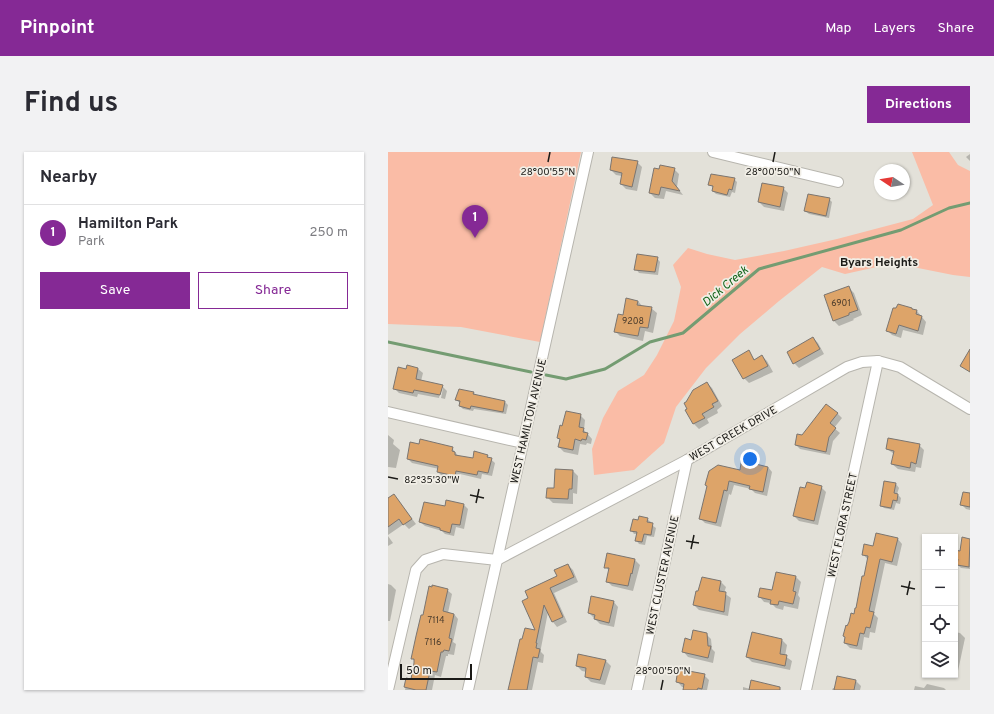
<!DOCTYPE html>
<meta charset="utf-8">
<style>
:root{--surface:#fff;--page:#f2f2f3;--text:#2b2b33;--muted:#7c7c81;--line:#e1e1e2;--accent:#852995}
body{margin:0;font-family:Overpass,sans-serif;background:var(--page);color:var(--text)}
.controls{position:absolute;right:12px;bottom:12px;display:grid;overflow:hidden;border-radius:0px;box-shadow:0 1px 3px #0004}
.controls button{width:36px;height:36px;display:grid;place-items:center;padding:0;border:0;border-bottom:1px solid var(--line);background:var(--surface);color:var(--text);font:20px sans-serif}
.compass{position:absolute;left:486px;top:12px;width:36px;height:36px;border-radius:50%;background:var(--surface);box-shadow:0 1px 3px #0004;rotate:282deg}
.scale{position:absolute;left:12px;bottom:10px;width:72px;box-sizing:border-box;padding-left:4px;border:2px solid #1b1a17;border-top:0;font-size:11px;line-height:14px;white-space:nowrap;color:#1b1a17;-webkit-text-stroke:3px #f1eee6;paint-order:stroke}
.you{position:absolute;left:362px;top:307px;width:14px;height:14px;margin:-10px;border:3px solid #fff;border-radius:50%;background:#1a73e8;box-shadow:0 0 0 6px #1a73e833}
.badge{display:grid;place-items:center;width:26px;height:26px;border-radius:50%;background:var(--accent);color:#fff;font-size:13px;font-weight:700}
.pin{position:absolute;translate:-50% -33px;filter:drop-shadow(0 1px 2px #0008)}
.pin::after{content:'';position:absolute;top:21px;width:14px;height:12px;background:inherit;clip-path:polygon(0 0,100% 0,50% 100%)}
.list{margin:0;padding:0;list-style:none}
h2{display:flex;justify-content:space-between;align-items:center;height:52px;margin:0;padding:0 16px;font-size:17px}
h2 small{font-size:13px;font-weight:400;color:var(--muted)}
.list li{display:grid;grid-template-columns:26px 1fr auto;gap:12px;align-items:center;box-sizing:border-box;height:56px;padding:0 16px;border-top:1px solid var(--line)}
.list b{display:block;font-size:15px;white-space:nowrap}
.list p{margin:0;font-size:13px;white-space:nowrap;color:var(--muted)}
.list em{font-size:13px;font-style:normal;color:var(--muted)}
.actions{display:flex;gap:8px;padding:12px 16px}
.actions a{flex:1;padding:9px 0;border:1px solid var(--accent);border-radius:0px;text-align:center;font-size:14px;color:var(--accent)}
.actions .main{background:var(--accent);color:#fff}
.icon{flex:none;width:22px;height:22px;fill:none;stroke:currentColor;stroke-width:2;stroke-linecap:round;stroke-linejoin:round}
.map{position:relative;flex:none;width:582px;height:538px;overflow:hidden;border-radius:0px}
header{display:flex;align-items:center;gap:24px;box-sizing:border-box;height:56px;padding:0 20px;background:var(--accent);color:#fff}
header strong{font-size:19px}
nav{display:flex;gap:22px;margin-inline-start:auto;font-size:14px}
.intro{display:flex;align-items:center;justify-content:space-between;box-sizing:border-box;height:96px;padding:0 24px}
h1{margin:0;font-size:28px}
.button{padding:10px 18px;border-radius:0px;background:var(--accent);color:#fff;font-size:14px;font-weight:700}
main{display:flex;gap:24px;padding:0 24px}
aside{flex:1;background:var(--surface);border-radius:0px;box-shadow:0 1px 3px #0004}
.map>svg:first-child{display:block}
.green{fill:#fabca6}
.shadow{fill:#0003}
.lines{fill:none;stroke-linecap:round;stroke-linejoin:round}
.stream{stroke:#749c72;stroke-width:3}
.building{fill:#dda469;stroke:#7b7570}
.minor-casing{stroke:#b7b5ae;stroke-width:12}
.minor{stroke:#fff;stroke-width:10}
.ticks{fill:none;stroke:#1b1a17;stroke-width:1.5}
.labels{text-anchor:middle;stroke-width:3.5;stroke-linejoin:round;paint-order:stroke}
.number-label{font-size:9px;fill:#4c3c2c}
.street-label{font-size:11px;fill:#1b1a17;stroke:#f1eee6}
.neighbourhood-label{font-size:12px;font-weight:bold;fill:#1b1a17;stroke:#f1eee6}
.water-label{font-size:12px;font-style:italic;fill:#15661c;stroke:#f1eee6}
.ticks-label{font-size:10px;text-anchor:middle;fill:#1b1a17;stroke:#f1eee6;stroke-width:3.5;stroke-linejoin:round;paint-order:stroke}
</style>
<header>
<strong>Pinpoint</strong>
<nav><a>Map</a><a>Layers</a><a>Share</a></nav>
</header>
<div class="intro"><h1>Find us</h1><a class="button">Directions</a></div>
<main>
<aside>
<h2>Nearby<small></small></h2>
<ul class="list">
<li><span class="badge">1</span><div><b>Hamilton Park</b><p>Park</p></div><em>250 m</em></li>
</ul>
<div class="actions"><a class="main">Save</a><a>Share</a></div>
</aside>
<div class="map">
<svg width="582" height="538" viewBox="0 0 582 538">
<rect width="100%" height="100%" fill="#e3e1d9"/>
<g class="green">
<polygon points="0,0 193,0 152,190 73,175 0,172"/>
<polygon points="524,0 561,0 570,13 582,19 582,125 565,123 520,114 493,114 457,122 434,115 391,149 352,182 318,216 288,255 276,291 246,318 206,323 204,297 215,266 230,239 256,223 269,203 286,169 293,135 285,113 300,96 319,102 347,108 396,99 449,87 525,67 545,53"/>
</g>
<g class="shadow">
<polygon points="582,2 582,9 578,5"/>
<polygon points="249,10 254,15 249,39 238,37 233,32 234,24 228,23 223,18"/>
<polygon points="286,17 291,22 289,35 295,43 278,39 276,47 267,46 262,41"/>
<polygon points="346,27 349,30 347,41 344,40 342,45 328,42 325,39 326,36 321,32"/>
<polygon points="395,36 400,41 396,59 376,55 371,50"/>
<polygon points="441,47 444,50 441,66 421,62 417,59"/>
<polygon points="269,106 272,110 270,123 251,121 248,117"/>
<polygon points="461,136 466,141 474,163 465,167 466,168 451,174 446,169 437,144"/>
<polygon points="250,149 255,155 263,156 269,161 265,181 257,179 255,189 232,184 227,179"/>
<polygon points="529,159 538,170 535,183 515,178 513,186 504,183 499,178"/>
<polygon points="425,186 430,191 436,202 411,216 406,211 400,200"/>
<polygon points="360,200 367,208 374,204 379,209 385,220 361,231 356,226"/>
<polygon points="19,214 30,217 35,221 33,229 54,234 59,239 57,247 53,246 55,236 53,236 51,246 30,242 29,245 11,241 6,236 18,218"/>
<polygon points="319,231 324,236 334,254 329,258 330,261 319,267 321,271 311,277 306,272 298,258"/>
<polygon points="85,240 89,244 117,250 120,253 118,262 86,257 85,259 75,257 72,254 72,251 68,248 69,241"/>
<polygon points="449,261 454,266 446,276 452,281 445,289 442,303 412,297 408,293 414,284"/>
<polygon points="192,263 197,268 196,278 204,287 203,292 199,291 198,293 192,292 190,303 176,300 171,295 172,288 171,286 175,275"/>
<polygon points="0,283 6,288 5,292 12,298 8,316 0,315"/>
<polygon points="32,293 64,296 71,305 85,308 99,304 107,311 104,324 94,322 93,327 72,322 71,328 54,324 50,320 51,317 24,311 20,307"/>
<polygon points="531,293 536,298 533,316 528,315 527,320 510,317 504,312 506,302 499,297"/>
<polygon points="365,308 371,314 380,315 384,320 379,344 367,341 363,337 346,333 343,343 341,342 333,375 317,371 312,366 320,335 352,319"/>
<polygon points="185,319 190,324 189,342 185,341 185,352 165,351 160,346"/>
<polygon points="508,332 511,336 509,342 513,346 512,352 508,351 506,358 496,356 493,353"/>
<polygon points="433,335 438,340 430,373 411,369 406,364 418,337"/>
<polygon points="582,342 582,358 578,357 573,352"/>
<polygon points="6,343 28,372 21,377 16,372 0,383 0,348"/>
<polygon points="59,349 76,353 80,357 76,377 68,375 66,384 57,382 54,379 37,374 32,370 58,355"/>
<polygon points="259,367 263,370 262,372 268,376 266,385 259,384 257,393 251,392 248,388 250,382 246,382 243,378 251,370"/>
<polygon points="0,384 5,391 0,394"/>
<polygon points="509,386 514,392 509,414 497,411 486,462 490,466 487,481 482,480 481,486 476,485 474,498 462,496 457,491 460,475 467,463 480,408 475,402 486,396"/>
<polygon points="575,386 582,388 582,417 573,416 570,413 570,409 567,406 567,403 572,400"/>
<polygon points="247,408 252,413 245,439 224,434 219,429 221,419 218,415"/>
<polygon points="180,413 185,418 190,430 166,441 179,470 169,475 165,470 160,460 153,496 153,500 156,503 155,511 150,510 144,538 121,538 149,480 136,450 170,425"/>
<polygon points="408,425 413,430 410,443 412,446 410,457 396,454 395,458 388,456 383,451 376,450 371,444 385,439"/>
<polygon points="333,430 338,435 336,441 343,446 340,464 311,458 306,453"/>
<polygon points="0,432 3,433 8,438 2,469 0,469"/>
<polygon points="59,438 64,442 60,461 66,462 70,467 65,490 68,492 66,503 60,502 60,504 58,504 53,525 47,523 44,538 17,538 19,527 23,528 27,509 24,506 36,464"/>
<polygon points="225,449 230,455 226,475 212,472 201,461"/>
<polygon points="567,480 572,481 577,486 570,519 567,518"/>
<polygon points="365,481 394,488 399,493 397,504 404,509 402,518 364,510 359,505"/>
<polygon points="318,482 323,487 324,497 327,500 325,511 300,505 295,499 304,489"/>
<polygon points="191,503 218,509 223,514 217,533 203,530 198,525 199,520 194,519 189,514"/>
<polygon points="316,523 321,528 319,538 296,538 297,535 294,535 289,529"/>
<polygon points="468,529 473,534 472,538 444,538 445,536 447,536"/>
<polygon points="539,532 556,536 558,538 526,538 527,534 536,536"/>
<polygon points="355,535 362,537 388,538 355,538"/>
</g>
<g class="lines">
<g class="stream">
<polyline points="0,190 143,220"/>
<polyline points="158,223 178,227 217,217 262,190 295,181 371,117 513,78 561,56 582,51"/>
</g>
</g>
<g class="building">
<polygon points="224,5 250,9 244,35 232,32 234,21 222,18"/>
<polygon points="272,13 287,16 284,29 292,39 273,35 271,43 261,41 266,16 271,17"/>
<polygon points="323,22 347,26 344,38 341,37 339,43 324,39 325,34 320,33"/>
<polygon points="374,31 396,35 392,55 370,50"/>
<polygon points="420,42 442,46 438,64 416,59"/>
<polygon points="249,102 270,105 267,120 246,118"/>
<polygon points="461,134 470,158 461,161 461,163 445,169 436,143"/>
<polygon points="238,146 250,149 249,153 264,155 260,176 252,175 250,184 226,180 230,162 235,163"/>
<polygon points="510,152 524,156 524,157 529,158 528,162 534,164 530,179 511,173 508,182 498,179 505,156 508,156"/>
<polygon points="425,185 432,197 405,212 399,200"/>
<polygon points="582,197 582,220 572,214"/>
<polygon points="361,198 366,208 374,203 380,214 355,227 344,208"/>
<polygon points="19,213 30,216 28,227 55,233 52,243 26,238 25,241 5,237 10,215 18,217"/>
<polygon points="319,230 330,249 324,252 326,255 314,262 317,266 305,272 297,258 299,257 296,251 298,250 305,238"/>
<polygon points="71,237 86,240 85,242 117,249 115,260 83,254 82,257 71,254 72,249 67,248"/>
<polygon points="438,252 450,261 442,271 448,276 441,285 438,300 407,293 409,282 414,283"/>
<polygon points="178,259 193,262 191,275 196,276 195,280 200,281 198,288 194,287 193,289 187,287 185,298 170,295 172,287 169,286 172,273 174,274"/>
<polygon points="500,286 532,292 528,312 523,310 522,316 503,312 506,299 498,297"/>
<polygon points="32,287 65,295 64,299 67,300 67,303 85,306 86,299 100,303 99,305 104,306 100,321 90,319 89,323 68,319 67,324 49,320 50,314 19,307 22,290 31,292"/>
<polygon points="354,304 366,307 365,309 368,309 368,312 380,315 375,340 361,337 362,334 341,329 339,339 336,338 328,371 311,367 319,334 317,333 321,319 330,313 352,318"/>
<polygon points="167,317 185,318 184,337 181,337 180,347 158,346 159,336 166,336"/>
<polygon points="496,329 508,331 506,341 510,342 509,349 505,348 503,356 492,354"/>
<polygon points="419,330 434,334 426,369 405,364 412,335 417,336"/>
<polygon points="575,340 582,341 582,355 572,353"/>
<polygon points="6,342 24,367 15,373 11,367 0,375 0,346"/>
<polygon points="58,348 76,352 72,373 64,372 62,381 52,378 52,376 31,370 36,350 57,354"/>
<polygon points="251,364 260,366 259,370 265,371 263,383 256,382 254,390 247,389 249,380 242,379 245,367 250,368"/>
<polygon points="488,381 510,386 504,410 492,407 481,459 486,460 482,476 478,475 476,482 472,481 469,494 456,491 457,485 455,484 458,473 459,474 461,470 463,461 466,462 467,456 468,456 474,424 476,424 480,404 474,403 476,392 485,394"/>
<polygon points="574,385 582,387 581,415 569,413 570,407 567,406 567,398 572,399"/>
<polygon points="219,401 247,407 244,422 243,421 240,434 218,430 221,416 216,416"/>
<polygon points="180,412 186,425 162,436 175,465 164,470 156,453 148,491 149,491 148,496 152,497 150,506 145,505 139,538 120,538 132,487 134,487 137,476 147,478 134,449 140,446 137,439 169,424 166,418"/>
<polygon points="388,420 408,424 405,439 408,440 405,452 391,449 390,453 382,452 383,448 370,445 372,436 384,438"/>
<polygon points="314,425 333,429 331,439 338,440 336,460 305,453 308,439 310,439"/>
<polygon points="44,433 60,437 55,459 66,462 61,486 64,487 61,499 56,498 55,500 53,500 49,520 42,519 38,538 28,538 16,535 18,526 23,527 26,511 26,507 23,507 28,484 33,463 35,463 41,434 44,435"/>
<polygon points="203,444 226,449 221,471 206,467 207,463 200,461"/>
<polygon points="305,478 319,481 320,494 323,494 320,506 294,500 297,486 303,488"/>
<polygon points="364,480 394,487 392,502 399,503 397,514 358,505"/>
<polygon points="190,502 218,508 212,528 197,525 198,516 188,514"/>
<polygon points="290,517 317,522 314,537 310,536 309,538 295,538 296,532 288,530"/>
<polygon points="449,524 468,528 466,538 446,538"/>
<polygon points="363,528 392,535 392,538 361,538"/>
</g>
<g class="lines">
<defs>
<g id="minor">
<polyline points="325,0 450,30"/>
<polyline points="0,260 135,291"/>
<polyline points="0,538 28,418 37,408 55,402 109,408 299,308 459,215 474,210 490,209 512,215 582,257"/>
<polyline points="80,538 200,0"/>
<polyline points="249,538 299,308"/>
<polyline points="418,538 490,209"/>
</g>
</defs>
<use href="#minor" class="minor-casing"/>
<use href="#minor" class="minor"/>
</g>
<path class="ticks" d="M160,10L162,0M385,10L387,0M0,325L10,327M82,343L96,346M88,351L91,337M298,389L311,391M303,397L306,383M513,434L527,437M519,443L522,429M273,538L275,528"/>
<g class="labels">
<g class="number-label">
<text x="453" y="154">6901</text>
<text x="245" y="172">9208</text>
<text x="48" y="471">7114</text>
<text x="45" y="493">7116</text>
</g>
<g class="street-label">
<text transform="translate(140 269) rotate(-77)" y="4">WEST HAMILTON AVENUE</text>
<text transform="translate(345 281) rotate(-30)" y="4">WEST CREEK DRIVE</text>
<text transform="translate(454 373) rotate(-78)" y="4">WEST FLORA STREET</text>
<text transform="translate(274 423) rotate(-78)" y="4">WEST CLUSTER AVENUE</text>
</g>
<g class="neighbourhood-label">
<text x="491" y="114">Byars Heights</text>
</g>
<g class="water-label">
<text transform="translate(337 134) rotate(-40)" y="4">Dick Creek</text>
</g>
</g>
<g class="ticks-label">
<text x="160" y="23">28°00'55"N</text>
<text x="385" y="23">28°00'50"N</text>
<text x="44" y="331">82°35'30"W</text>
<text x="275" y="522">28°00'50"N</text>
</g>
</svg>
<div class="controls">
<button>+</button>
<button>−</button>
<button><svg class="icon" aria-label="locate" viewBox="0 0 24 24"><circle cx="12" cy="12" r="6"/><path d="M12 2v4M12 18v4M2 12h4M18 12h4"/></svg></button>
<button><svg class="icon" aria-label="layers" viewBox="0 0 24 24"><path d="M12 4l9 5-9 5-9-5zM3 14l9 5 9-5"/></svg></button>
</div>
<svg class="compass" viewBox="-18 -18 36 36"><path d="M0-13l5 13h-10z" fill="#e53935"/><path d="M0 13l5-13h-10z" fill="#7c7c81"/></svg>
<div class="scale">50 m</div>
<div class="you"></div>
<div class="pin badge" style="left:87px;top:86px">1</div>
</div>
</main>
